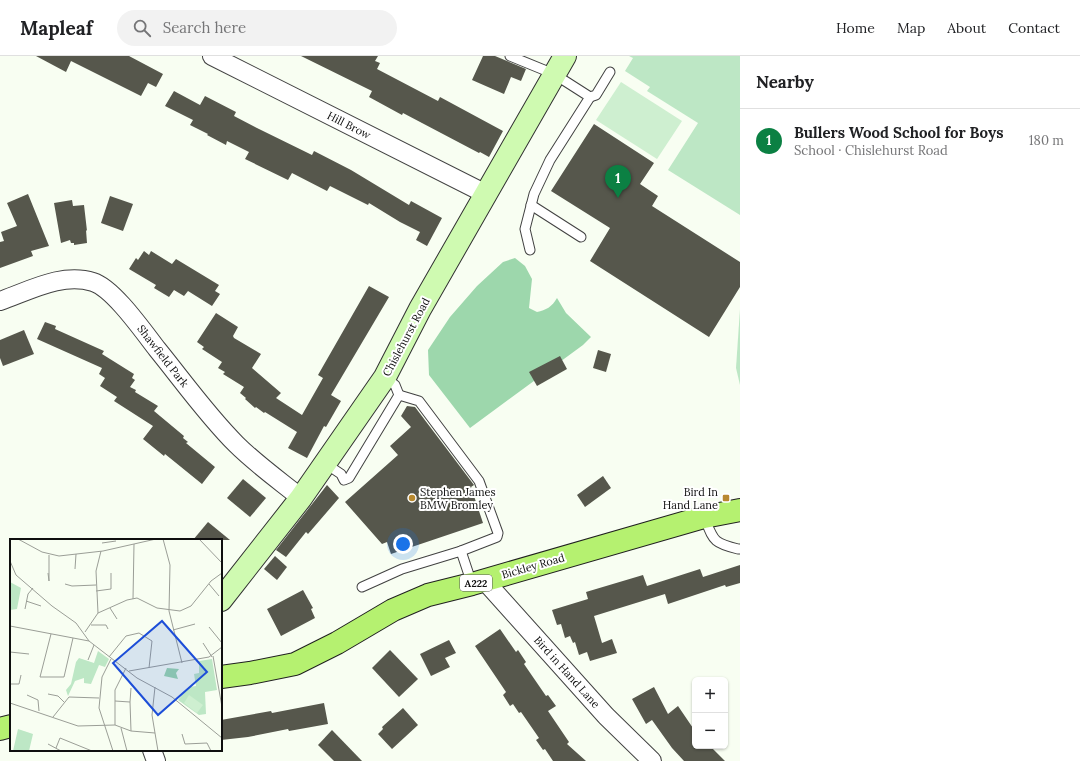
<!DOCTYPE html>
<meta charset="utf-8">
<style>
:root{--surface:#fff;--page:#f2f2f2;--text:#202124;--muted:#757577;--line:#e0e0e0;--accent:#0b8043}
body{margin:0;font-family:Lora,serif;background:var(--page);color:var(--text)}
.controls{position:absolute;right:12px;bottom:12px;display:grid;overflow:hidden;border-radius:6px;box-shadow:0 1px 3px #0004}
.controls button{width:36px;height:36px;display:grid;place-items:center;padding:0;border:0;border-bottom:1px solid var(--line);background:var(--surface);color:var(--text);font:20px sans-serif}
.you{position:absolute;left:403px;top:488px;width:14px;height:14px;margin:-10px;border:3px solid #fff;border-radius:50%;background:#1a73e8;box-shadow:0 0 0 6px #1a73e833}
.badge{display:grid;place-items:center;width:26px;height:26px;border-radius:50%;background:var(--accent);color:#fff;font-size:13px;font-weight:700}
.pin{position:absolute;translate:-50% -33px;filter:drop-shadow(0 1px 2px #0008)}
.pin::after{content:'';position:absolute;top:21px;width:14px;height:12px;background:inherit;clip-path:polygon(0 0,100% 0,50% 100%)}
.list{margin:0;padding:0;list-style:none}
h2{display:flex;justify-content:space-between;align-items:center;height:52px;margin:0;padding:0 16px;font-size:17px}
h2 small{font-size:13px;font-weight:400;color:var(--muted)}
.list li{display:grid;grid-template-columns:26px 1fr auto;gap:12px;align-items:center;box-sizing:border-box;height:64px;padding:0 16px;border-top:1px solid var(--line)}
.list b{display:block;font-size:15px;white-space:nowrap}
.list p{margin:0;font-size:13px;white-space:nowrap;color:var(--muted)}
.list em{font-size:13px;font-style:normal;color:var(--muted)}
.icon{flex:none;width:22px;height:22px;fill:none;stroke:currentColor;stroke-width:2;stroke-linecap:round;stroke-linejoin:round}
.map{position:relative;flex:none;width:740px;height:705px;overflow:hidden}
header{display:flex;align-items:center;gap:24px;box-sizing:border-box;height:56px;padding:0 20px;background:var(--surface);border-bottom:1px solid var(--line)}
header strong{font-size:19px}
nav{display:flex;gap:22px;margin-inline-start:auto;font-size:14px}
.search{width:280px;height:36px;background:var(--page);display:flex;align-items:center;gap:10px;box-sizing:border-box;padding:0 14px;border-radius:22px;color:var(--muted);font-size:15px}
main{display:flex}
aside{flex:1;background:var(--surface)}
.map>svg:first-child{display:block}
.green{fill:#bde7c5}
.forest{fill:#9dd7ac}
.pitch{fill:#ceefd0}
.building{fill:#56574c}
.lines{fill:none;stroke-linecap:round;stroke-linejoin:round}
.service-casing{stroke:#424242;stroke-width:11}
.minor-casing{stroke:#424242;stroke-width:20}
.secondary-casing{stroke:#313131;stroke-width:24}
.primary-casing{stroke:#202020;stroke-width:24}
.service{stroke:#fff;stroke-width:9}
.minor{stroke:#fff;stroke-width:18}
.secondary{stroke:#cffab1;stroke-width:22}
.primary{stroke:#b5f170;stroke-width:22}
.poi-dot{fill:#b8892e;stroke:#fff;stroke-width:1.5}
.labels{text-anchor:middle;stroke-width:4;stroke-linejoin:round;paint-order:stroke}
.shield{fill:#fff;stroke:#575757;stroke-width:1}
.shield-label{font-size:10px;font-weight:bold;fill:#0f0f0f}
.street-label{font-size:11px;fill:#0f0f0f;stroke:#fff}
.poi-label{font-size:11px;fill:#0f0f0f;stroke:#fff;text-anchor:start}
.inset-road{fill:none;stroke:#9b9e97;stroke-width:1}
.view{fill:#1d4ed8;fill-opacity:0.15;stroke:#1d4ed8;stroke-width:2}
.inset-edge{fill:none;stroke:#0f0f0f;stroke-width:2}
</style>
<header>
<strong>Mapleaf</strong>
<div class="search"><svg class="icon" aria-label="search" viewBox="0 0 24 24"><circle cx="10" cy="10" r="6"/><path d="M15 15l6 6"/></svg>Search here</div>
<nav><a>Home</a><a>Map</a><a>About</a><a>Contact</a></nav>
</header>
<main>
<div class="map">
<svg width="740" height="705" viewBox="0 0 740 705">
<rect width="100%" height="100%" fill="#f8fef2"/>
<g class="green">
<polygon points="629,0 740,0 740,159 668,114 698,67 647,35 650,31 625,15 633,2"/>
<polygon points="740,253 740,329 736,312"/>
</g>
<path class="forest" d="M515,202L525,210L532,223L529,252L537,256C546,254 552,251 557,242L566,257L591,281L583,289L470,372L429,319L428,294L450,261L477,230L503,206Z"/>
<polygon class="pitch" points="621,26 682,65 657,103 596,64"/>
<g class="building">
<polygon points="36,0 129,0 163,18 156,31 148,27 141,40 71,5 66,16"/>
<polygon points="301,0 378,0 375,5 380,7 377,13 438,45 440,41 503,75 489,101 480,96 479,97 403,57 402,59 369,41 372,35"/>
<polygon points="483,0 495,0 526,13 521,25 511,21 504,38 472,24"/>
<polygon points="174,35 200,49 205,40 236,56 234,60 259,73 312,99 314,95 351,114 409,149 411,145 442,162 427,190 416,184 420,176 400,166 369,147 368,149 330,130 327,135 292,117 288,124 245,103 249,96 227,85 226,89 207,79 208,78 190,69 193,64 165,50"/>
<polygon points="594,68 654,107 640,128 658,140 652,150 740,206 740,231 709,281 590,205 610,172 551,135"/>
<polygon points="28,138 49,190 31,195 33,200 0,212 0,186 4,185 1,176 17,170 7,147"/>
<polygon points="110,140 133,148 123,175 101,167"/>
<polygon points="72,144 73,150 84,149 87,175 86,174 87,187 74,189 74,187 71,187 70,184 61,187 54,147"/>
<polygon points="144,195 149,199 151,195 172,208 176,203 219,229 215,235 220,238 212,250 188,235 184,240 174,234 169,241 154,232 156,229 129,213 136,202 138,204"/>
<polygon points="369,230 389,241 331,339 341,345 326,371 324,370 307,402 288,392 297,376 265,356 264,357 256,351 255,352 245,343 246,342 240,337 244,331 223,318 225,316 218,312 222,306 202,293 204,291 197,286 216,257 238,271 233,280 234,282 261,298 252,312 281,337 276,342 302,359 323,322 318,319"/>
<polygon points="45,266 56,270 55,273 104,295 102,298 134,318 132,322 135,324 130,331 136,334 135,336 158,350 154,355 184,380 183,382 188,386 186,387 215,411 202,428 165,398 164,400 143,383 153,370 114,345 117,341 100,330 105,322 99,318 102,312 37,283"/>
<polygon points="24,274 34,298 3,310 0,302 0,284"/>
<polygon points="598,294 611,298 606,316 593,312"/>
<polygon points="560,300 567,313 537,330 529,316"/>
<polygon points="407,350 415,351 474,429 471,431 483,467 391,498 387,486 382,488 345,446 398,399 390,390 411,371 401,360"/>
<polygon points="603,420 611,432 585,451 577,439"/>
<polygon points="243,423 266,442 250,461 227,442"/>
<polygon points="327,429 339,442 308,478 306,476 286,501 276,494"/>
<polygon points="208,466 230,484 193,484"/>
<polygon points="275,500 287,511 277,524 264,513"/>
<polygon points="740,509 740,527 726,531 725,529 668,548 665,538 594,560 602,587 612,583 617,597 590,605 587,596 579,599 575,586 573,587 570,580 565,582 561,568 557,569 552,554 588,543 586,536 643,519 647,530 700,513 703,521"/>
<polygon points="303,534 313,552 311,553 315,562 281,580 267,553"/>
<polygon points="500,573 516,596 518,594 526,606 524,608 546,640 548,639 556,650 548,655 569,686 567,688 586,705 553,705 545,693 543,694 536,684 539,682 521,656 519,657 513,648 510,650 503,639 506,636 475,590"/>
<polygon points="449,584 456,597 445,602 450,611 431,620 420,598"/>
<polygon points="390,594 418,623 399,641 372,612"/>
<polygon points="654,631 668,658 678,650 695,675 695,690 710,690 725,705 684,705 672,692 652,664 646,668 632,643"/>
<polygon points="324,647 328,668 289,675 288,673 248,681 221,684 221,664 271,655 272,657"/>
<polygon points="403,652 418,669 392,693 378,678 383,673 382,671"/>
<polygon points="332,674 362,705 334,705 318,689"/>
</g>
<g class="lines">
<defs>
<g id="service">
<polyline points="510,0 554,18 590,41 550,104 534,138 525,173 530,194"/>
<polyline points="590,41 596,39 610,16"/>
<polyline points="531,149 581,181"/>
<polyline points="399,339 419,345 479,425 498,477 497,481 461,495"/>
<polyline points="326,408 341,418 344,424 349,422 399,339 395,329 385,321"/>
<path d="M704,461C714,485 713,487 738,493H740"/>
<polyline points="362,531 402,513 461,495 472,528"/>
</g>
<g id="minor">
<polyline points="212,0 486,138"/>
<path d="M0,245C29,235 62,216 93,226C113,232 143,275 157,293C183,325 207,359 236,388C256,408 280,425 301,442"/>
<polyline points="484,524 606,660 652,705"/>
<polyline points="152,694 156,705"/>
</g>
<polyline id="secondary" points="221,544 301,442 385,321 420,253 565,0"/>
<g id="primary">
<polyline points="221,621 250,617 295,608 337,587 393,554 428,539 472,528 704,461 740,454"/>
<polyline points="0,673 11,670"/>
</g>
</defs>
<use href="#service" class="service-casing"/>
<use href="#minor" class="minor-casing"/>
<use href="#secondary" class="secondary-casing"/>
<use href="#primary" class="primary-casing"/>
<use href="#service" class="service"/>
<use href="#minor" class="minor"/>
<use href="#secondary" class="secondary"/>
<use href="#primary" class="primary"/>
</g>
<g class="poi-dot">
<circle cx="412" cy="442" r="4"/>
<rect x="722" y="438" width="8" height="8" rx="2"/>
</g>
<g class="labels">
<rect class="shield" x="460" y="519" width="32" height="16" rx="3"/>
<g class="shield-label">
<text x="476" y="531">A222</text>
</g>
<g class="street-label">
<text transform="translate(349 69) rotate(27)" y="4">Hill Brow</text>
<text transform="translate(406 281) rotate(-62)" y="4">Chislehurst Road</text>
<text transform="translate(163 300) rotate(52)" y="4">Shawfield Park</text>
<text transform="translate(533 510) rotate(-16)" y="4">Bickley Road</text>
<text transform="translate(567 616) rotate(48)" y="4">Bird in Hand Lane</text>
</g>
<g class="poi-label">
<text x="420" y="440">Stephen James<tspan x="420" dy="13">BMW Bromley</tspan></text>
<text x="718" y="440" text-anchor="end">Bird In<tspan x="718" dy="13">Hand Lane</tspan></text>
</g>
</g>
<g transform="translate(10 483)">
<rect width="212" height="212" fill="#f8fef2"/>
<path d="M0,43L11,49L7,70L0,71ZM88,112L99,120L95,128L89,126L81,145L74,144V139L65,142L58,157L56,151L61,145L66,123L69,119L84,124ZM202,120L207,151L195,153L196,175L189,176L168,161L179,148L186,147L184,135L189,134V122ZM8,190L23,195L19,212H3Z" fill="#bde7c5"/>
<path d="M157,129L169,130L166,134L168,140L154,137Z" fill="#9dd7ac"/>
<path d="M179,156L193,166L187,174L174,164Z" fill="#ceefd0"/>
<path class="inset-road" d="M8,0L32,13L49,17L93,12L146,0M153,0L160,26L159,72L172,124M189,0L212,24M92,4L106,2M0,22L6,36L42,67L66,84L79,102M65,30L66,15M38,34L39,42V16M55,45L62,47L86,46M199,45L209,57M86,52L101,50V34M123,60L124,5M16,62L31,67M100,69L107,80M15,70L18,55L23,49M88,74L117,61L127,59L147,69L170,72L181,67L201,42L212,34M81,86H96L98,90M0,87L79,102L127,139L162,158L212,199M199,88L212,104M163,91L185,85M75,93L88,74L86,32L91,12M41,95L30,138H54L63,99M193,104L202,118M0,113L19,115M203,117L212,168M99,118L116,97L129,94L142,102L139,129M101,120L92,138L89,169L103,212M78,121L84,106M119,132L199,118L212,108M0,145H9L11,136M145,148L142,176L148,212M38,155L48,157L54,163M17,156L28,161L29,172M105,162L120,163L121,192M120,163L121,149M0,164L68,187L105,186L121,192L145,194M43,178L59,158L89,159M105,186V151L116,129M111,189L117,212M172,195L175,205L197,204L201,212M38,205L51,212M46,209L50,199L82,212"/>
<path class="view" d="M152,82L197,133L148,176L103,124Z"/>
<rect width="212" height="212" class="inset-edge"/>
</g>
</svg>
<div class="controls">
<button>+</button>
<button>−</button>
</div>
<div class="you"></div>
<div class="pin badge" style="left:618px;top:142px">1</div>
</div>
<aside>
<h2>Nearby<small></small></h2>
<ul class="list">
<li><span class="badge">1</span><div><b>Bullers Wood School for Boys</b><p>School · Chislehurst Road</p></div><em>180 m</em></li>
</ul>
</aside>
</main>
